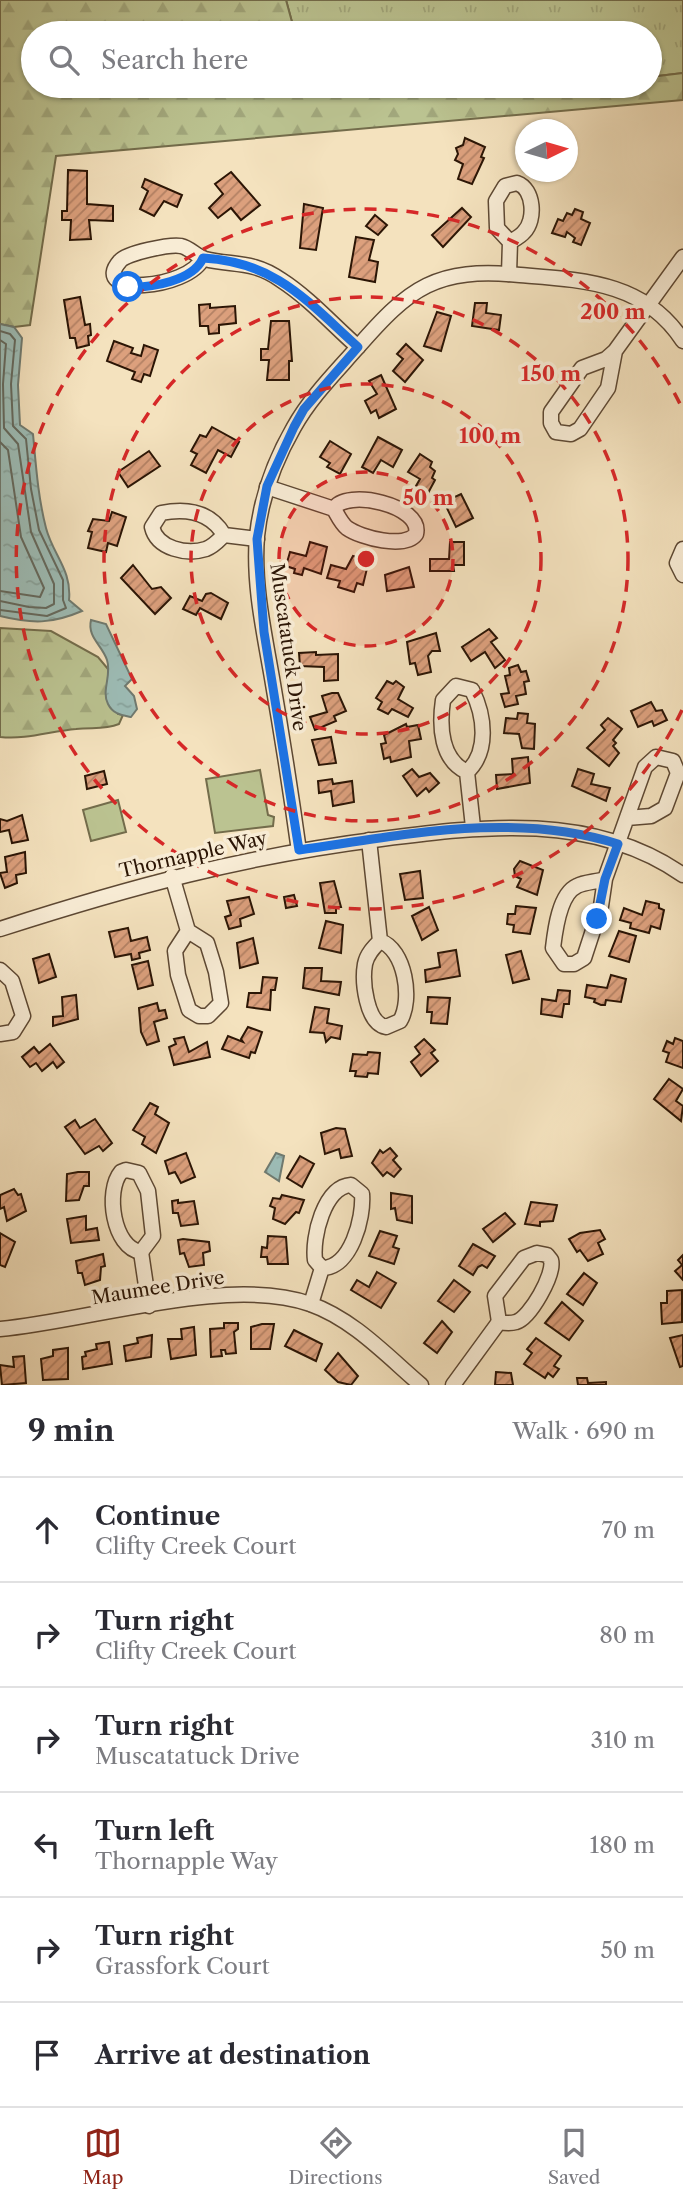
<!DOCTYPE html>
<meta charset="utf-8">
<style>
:root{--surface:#fff;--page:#f7f7f7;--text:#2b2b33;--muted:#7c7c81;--line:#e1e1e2;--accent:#8f2418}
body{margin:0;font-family:"Libre Caslon Text",serif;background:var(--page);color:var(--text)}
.compass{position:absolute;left:515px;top:119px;width:63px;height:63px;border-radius:50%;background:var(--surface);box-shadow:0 2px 5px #0004;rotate:85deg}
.stop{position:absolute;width:21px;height:21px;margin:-16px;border:5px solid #1a73e8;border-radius:50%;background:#fff}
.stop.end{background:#1a73e8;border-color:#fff;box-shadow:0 2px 7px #0008}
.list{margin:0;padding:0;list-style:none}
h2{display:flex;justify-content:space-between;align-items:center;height:91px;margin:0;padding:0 28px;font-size:30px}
h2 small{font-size:23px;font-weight:400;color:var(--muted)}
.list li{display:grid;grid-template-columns:46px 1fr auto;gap:21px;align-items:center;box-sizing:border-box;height:105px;padding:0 28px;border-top:2px solid var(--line)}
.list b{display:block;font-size:26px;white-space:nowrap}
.list p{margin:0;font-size:23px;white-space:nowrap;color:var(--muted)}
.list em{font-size:23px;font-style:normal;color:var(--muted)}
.icon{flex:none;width:38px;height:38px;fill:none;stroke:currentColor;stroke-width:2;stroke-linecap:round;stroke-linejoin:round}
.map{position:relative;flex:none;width:683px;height:1385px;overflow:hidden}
.search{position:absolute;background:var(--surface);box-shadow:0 2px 5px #0004;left:21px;right:21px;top:21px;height:77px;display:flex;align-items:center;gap:18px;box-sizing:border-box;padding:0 24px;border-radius:38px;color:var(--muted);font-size:26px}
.sheet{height:721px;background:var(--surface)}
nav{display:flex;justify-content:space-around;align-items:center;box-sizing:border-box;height:98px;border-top:2px solid var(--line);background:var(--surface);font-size:19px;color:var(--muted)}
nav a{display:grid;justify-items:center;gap:4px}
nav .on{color:var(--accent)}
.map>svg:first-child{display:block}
.grass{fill:url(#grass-tufts);stroke:#736c4b;stroke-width:2}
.forest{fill:url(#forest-firs);stroke:#736c4b;stroke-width:2}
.garden{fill:#bbc391;stroke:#736c4b;stroke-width:2}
.water{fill:url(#water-ripples);stroke:#6f7a70;stroke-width:2}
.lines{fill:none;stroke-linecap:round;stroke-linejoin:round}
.shore{stroke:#64695e;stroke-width:2}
.building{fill:url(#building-hatch);stroke:#2b1505;stroke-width:2}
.minor-casing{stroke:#5d4833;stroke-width:17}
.minor{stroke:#f8ecd5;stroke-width:14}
.route{stroke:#1a73e8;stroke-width:9}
.ring{fill:none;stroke:#d62828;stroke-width:3.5;stroke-dasharray:12 9}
.labels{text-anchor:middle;stroke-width:7;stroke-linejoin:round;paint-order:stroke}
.street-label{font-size:19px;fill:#2b1505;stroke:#f8ecd5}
.centre{fill:#d62828;stroke:#f8ecd5;stroke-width:3.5}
.ring-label{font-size:21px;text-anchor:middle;font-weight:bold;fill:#d62828;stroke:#f8ecd5;stroke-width:7;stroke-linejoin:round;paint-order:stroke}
</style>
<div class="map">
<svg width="683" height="1385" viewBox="0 0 683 1385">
<defs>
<pattern id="grass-tufts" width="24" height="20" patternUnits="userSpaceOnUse" patternTransform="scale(1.75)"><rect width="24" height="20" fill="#bbc391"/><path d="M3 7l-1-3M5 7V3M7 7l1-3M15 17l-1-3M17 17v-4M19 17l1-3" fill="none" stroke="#a1a77c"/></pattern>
<pattern id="forest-firs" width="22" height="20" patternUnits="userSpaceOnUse" patternTransform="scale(1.75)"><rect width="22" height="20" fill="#bbc391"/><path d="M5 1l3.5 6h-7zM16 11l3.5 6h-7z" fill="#a1a77c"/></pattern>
<pattern id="water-ripples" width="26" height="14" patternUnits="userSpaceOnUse" patternTransform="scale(1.75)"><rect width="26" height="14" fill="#9dbdb7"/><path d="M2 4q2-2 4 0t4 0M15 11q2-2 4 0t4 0" fill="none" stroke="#87a29c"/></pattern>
<pattern id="building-hatch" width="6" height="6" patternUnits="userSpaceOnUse" patternTransform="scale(1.75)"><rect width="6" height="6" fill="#dca07d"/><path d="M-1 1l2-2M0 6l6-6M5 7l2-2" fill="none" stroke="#b38164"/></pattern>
</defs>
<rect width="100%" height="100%" fill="#f4e2be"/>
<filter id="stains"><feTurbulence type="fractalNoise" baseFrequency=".00286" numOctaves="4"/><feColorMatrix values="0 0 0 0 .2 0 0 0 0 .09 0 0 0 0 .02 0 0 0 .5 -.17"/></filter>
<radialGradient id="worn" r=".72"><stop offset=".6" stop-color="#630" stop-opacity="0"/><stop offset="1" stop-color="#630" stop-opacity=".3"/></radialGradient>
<polygon class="grass" points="286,0 683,0 683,73 650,77 650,33 295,33"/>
<g class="forest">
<polygon points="0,0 286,0 295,33 33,33 33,86 505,86 511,90 559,86 650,86 650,77 683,73 683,100 56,156 30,325 14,327 0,324"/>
<path d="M0,628L51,631L98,657L108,669L118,714L123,715L119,724C104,730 93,727 76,729C51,731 26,740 0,737Z"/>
</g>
<g class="garden">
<polygon points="260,770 268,815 274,817 273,826 215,833 206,779"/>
<polygon points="118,800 126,832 91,841 83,810"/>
</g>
<g class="water">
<path d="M0,324L14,327L22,338L18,385L20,425L33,434C36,466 38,497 46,528C53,555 72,570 69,600L82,611C52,624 32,624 0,616Z"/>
<path d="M91,620L106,624L132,679L125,686L134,696L137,709L131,717C121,715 113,714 108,704C101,691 112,675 107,660C102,645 87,637 91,620Z"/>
<polygon points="276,1153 284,1156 279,1181 265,1172"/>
</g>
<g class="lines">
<g class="shore">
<polyline points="0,331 10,334 15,340 11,384 13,426 26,439 31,489 39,530 63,580 63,600 66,608 47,616 0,610"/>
<polyline points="0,340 6,344 3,384 4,428 18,444 31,532 54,584 54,604 46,608 29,607 0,601"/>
<polyline points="0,442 8,450 21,537 44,588 40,597 0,591"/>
</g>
</g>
<g class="building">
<polygon points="465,138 485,147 481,157 484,158 472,184 458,179 463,164 455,160 458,154 456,148 463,145"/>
<polygon points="68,170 87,171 87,204 113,206 113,221 89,220 91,239 70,240 71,220 62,220 62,211 67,211"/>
<polygon points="231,172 260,205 241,220 231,208 218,218 209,208 223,194 215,184"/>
<polygon points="145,179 182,195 177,207 164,201 154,216 140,209 148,191 142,187"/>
<polygon points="304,204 323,208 316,250 300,248"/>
<polygon points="462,208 471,217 443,247 432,235"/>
<polygon points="575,209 583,212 581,219 590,223 581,245 573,242 575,238 567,232 565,237 552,233 558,219 563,221 567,213 572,215"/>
<polygon points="375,215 387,225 378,235 366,226"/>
<polygon points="356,237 374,240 369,260 378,262 375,282 349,277"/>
<polygon points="80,297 85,325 90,324 91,335 88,336 89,345 77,348 75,338 70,338 64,300"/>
<polygon points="475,303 487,303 486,313 501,315 499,330 472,326"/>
<polygon points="210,304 210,308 235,306 236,323 219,325 219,333 209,334 208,326 200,326 199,305"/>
<polygon points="437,312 451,316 441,351 424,346"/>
<polygon points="271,321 289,321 292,361 289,361 289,380 267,380 269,360 261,360 261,349 268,349"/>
<polygon points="114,341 133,348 131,353 141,356 144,345 158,350 150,376 144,374 141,382 132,379 135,372 107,361"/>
<polygon points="406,344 423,360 405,382 393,371 403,359 397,354"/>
<polygon points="381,375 396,409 379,418 376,410 371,413 365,401 377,394 369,381"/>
<polygon points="212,427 239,442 231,457 218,450 206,473 191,465 197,454 191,451 200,435 206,437"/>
<polygon points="378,437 402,450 393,467 381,460 373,473 362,467"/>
<polygon points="330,441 351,454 340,474 327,467 330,463 320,457"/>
<polygon points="149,451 160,466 128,487 118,472"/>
<polygon points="420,454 432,462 430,467 435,471 432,478 435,480 428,493 416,486 420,479 408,472"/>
<polygon points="461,494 473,518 456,527 444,502"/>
<polygon points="112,512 126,517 117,546 108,543 106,552 88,548 92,532 88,531 93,519 109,521"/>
<polygon points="310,542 327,547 321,574 304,568 302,575 294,573 295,569 286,566 290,552 306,556"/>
<polygon points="450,542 464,542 464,565 453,565 454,571 430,571 430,559 449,559"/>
<polygon points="353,556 369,560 363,585 357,583 354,592 338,587 340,581 327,578 331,565 346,569"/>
<polygon points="133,565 152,589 161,587 171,598 155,614 121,578"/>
<polygon points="409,567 414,587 387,591 385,575"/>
<polygon points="211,593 228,603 221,619 200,608 196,615 183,609 190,596 202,601 206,594"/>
<polygon points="489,629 497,638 491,642 505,660 495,668 485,652 471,661 462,647"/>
<polygon points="436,633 440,651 432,651 428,656 431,672 418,675 415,663 410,664 407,642"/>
<polygon points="316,652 316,655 338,654 338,680 324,681 324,667 300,666 299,653"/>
<polygon points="518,665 521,672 526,671 529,681 524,682 526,694 516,696 518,704 505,707 501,694 509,693 505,676 510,675 509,668"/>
<polygon points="387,681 393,684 396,681 404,687 398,699 413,708 408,717 392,709 388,714 378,709 382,702 376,698"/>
<polygon points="332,693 338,693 346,711 334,716 336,721 315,730 310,717 327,712 322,696"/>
<polygon points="651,702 656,711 662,710 667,720 654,726 652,721 638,727 631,711"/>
<polygon points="518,713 528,714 527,723 535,724 534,749 522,748 519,734 504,733 506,718 517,719"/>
<polygon points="608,718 622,729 613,740 616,743 613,746 619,753 609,766 587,748 605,730 601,725"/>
<polygon points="406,724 407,727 418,725 421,739 409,741 411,757 391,762 390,757 384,759 381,744 386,743 384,735"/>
<polygon points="331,737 336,763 319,765 312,740"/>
<polygon points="528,757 530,783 497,789 496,775 513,774 512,759"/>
<polygon points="412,769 419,777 430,773 439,783 429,792 426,788 417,796 403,776"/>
<polygon points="578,769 594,774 591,784 610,788 606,801 572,786"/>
<polygon points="104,771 107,784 87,789 85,776"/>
<polygon points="332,779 333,784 352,781 354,802 333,806 331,791 319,793 318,781"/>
<polygon points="22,815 28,840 12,843 9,830 0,832 0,819 7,821"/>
<polygon points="25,852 26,873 16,875 17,883 5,888 0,873 7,872 5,857"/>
<polygon points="520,861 543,870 537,895 517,887 521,879 515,876 514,869"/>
<polygon points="420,871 423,898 405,900 400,874"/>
<polygon points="334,881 341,907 336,907 336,913 325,913 320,883"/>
<polygon points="294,895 297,906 286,908 284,897"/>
<polygon points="249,897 254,914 240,919 241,926 229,929 225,917 231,915 227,901"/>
<polygon points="646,901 659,904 659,908 664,910 660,929 651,926 649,933 630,928 631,923 620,920 624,908 642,915"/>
<polygon points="516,906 536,908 530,934 513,932 514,925 507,924 508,914 515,914"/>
<polygon points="429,907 438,930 422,940 412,916"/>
<polygon points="326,921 343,925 341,953 319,948"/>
<polygon points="128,928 131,941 147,937 150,950 139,953 140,958 132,960 131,954 115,957 109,932"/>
<polygon points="619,931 636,936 629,962 609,956"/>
<polygon points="253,938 258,963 240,968 237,943"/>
<polygon points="456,950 460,976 426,982 425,970 440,967 438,953"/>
<polygon points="521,951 529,979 513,983 506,955"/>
<polygon points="49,954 56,977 39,983 33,959"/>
<polygon points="148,961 153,985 138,989 132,965"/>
<polygon points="305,968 322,968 321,981 341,982 339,995 303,988"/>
<polygon points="611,975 626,979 621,1002 606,1000 605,1005 601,1005 594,1002 595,999 585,997 587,985 607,988"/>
<polygon points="263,977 277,978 275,990 271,990 270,1010 247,1007 249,993 261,993"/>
<polygon points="558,990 570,991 569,1004 564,1004 562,1017 541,1014 542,999 556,1001"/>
<polygon points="76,995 78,1019 53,1026 53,1017 63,1016 62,997"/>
<polygon points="428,997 450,998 447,1024 431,1023 432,1012 427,1012"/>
<polygon points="157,1003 159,1011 165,1010 167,1018 154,1022 159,1041 147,1045 141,1032 139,1008"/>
<polygon points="315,1007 329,1009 327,1023 342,1026 340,1039 331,1037 326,1042 324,1033 310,1032"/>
<polygon points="248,1027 262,1032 255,1053 251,1052 249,1058 222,1049 228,1036 243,1042 241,1039"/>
<polygon points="184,1037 189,1052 207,1042 210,1057 174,1065 169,1047 176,1044 174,1039"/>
<polygon points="675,1038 683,1041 683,1068 666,1062 669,1053 663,1051 667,1041 673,1044"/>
<polygon points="424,1039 435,1050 431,1053 438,1061 421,1076 411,1062 420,1054 415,1047"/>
<polygon points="50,1044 64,1062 57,1068 53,1062 42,1071 36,1063 30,1067 22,1057 34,1047 39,1053"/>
<polygon points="368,1052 380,1053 378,1074 368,1073 367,1077 355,1076 356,1071 350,1071 353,1054 367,1055"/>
<polygon points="669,1079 683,1089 676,1101 683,1106 681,1121 654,1099"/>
<polygon points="150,1103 158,1107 155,1114 169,1123 156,1153 142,1144 145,1137 133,1130"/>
<polygon points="95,1119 112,1143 103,1151 99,1146 85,1154 65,1127 75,1120 80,1128"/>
<polygon points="336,1128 345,1129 352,1156 341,1158 339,1149 325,1154 321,1133"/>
<polygon points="390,1148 397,1156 393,1160 401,1169 394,1177 387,1172 383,1176 372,1163 380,1150 383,1153"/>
<polygon points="186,1153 195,1177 181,1183 175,1172 169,1174 165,1161"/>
<polygon points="300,1156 314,1164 302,1187 287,1178"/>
<polygon points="78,1172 89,1172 89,1186 84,1186 79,1200 66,1201 67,1174"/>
<polygon points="14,1189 18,1195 21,1194 26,1211 7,1221 4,1207 0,1209 0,1195"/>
<polygon points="391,1193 412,1196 412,1223 397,1220 395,1208 391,1209"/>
<polygon points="282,1195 304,1200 299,1213 296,1212 285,1224 273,1219 275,1208 270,1206 273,1198 280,1199"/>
<polygon points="178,1200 178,1203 194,1201 198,1224 181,1226 178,1213 173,1213 172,1201"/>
<polygon points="531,1202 557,1205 553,1221 540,1222 540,1226 525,1224"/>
<polygon points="505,1213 515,1224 493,1242 483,1229"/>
<polygon points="86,1216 86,1230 97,1228 99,1240 71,1243 67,1219"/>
<polygon points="600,1230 605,1239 598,1243 603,1254 588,1261 580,1250 577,1252 569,1239 580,1233"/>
<polygon points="380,1231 397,1236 393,1247 399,1249 394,1264 369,1256"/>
<polygon points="0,1233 15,1242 5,1267 0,1265"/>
<polygon points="268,1236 286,1237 288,1264 268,1264 267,1257 261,1257 262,1247 267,1248"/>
<polygon points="183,1239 209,1242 210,1251 203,1253 204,1265 189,1267 184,1253 180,1254 178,1240"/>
<polygon points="473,1244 495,1256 487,1268 482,1265 478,1267 473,1275 459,1266"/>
<polygon points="103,1254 105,1266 101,1267 100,1280 85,1285 82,1273 78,1273 76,1261"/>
<polygon points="683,1255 683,1280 675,1271 682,1265 678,1260"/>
<polygon points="377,1272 396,1283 381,1308 351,1290 357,1280 369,1287"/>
<polygon points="584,1273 597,1283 583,1305 567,1294"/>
<polygon points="454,1280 470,1292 454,1312 438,1301"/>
<polygon points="682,1290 682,1322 662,1324 661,1303 667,1303 667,1291"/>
<polygon points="562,1302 583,1321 569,1340 545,1323"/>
<polygon points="442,1321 452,1332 437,1353 424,1343"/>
<polygon points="224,1323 238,1323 238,1329 234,1332 236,1353 226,1354 225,1350 221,1350 222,1356 211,1357 210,1329 224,1328"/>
<polygon points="262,1324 274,1324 270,1349 251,1349 251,1327"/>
<polygon points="194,1327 196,1355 171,1359 168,1339 182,1339 181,1329"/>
<polygon points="294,1330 322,1344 316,1361 285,1346"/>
<polygon points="152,1335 151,1357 126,1361 124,1346 138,1343 137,1338"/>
<polygon points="683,1335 683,1366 680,1367 670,1338"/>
<polygon points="536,1338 561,1356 554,1366 559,1369 553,1377 548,1373 545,1378 524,1364 532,1353 527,1349"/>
<polygon points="109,1342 112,1364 83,1369 82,1357 86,1356 85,1352 97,1349 96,1344"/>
<polygon points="68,1348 68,1379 43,1380 41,1359 53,1356 53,1350"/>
<polygon points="338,1353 358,1376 351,1385 338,1382 325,1370"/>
<polygon points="24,1356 26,1383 2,1385 0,1365 14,1367 13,1357"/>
<polygon points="496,1372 511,1373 513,1385 495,1385"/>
<polygon points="577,1378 587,1378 588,1383 606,1382 606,1385 578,1385"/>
</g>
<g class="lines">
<defs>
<g id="minor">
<path d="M203,258C188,290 88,297 120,261C126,253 170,244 181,246C190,248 196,256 205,259C233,266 253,260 281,280C309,298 333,325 358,347"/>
<path d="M509,274L510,242C515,239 521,236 524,232C536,220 534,189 517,183L505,186L496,201L497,228L510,242"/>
<polyline points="615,351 608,388 580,429 571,434 556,432 551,423 551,412 582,368 606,359 615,351 683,257"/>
<path d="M267,487L334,509C338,516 341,523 347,528C361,538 405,549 416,534C423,505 345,488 334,509"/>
<path d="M224,535C219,540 214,546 206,549C187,555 157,549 152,527L161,513C186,508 210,511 224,535L257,539"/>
<polyline points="683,549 677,563 683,575"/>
<path d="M467,772C441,760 439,727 443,700L456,686L472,690C485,716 489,752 467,772L473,827"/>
<path d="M369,840L380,941C405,949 413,1000 400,1021L386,1027C366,1023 362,981 365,964C367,954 374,947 380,941"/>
<path d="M299,851C291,793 282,736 272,678C264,632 253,583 257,536C261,498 275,460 294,427C310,398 335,373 357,348C410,287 436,267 520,275C583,280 645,282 683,341"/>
<polyline points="172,876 188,931 207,943 216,972 221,1003 208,1016 199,1016 189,1010 178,975 175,951 188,931"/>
<path d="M605,879C596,882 585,882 577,886C559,894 555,931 553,948L564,964H574L584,958L601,906L605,879L645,767L656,757L673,761L678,773L665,808L651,816L627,818"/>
<path d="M0,929C130,887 245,856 381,839C483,826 593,812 683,875"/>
<polyline points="0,970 12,981 23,1016 13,1032 0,1034"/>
<path d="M126,1170L139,1173L148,1191L153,1236L141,1252C113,1248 105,1191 121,1172Z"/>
<polyline points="141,1252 149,1306"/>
<path d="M537,1253L547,1255L551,1260C555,1274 530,1318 516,1322C510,1324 504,1323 499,1322L495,1296L524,1258Z"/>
<path d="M311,1304L322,1268L315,1260C312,1237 324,1187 351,1185L362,1194C364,1218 351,1268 322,1268"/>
<path d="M0,1329C89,1321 228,1275 310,1304C353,1319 387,1356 421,1385"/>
<polyline points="453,1385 499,1322"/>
</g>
</defs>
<use href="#minor" class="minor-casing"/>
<use href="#minor" class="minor"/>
</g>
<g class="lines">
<path class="route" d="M128,287C151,288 193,281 203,258C276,262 307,301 358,347L304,409L294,427L267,486L257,539L264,632L299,850C405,835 514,811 618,844L605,879L597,919"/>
</g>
<circle cx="366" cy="559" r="87" fill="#d62828" fill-opacity=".12"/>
<g class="ring">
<circle cx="366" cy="559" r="87"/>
<circle cx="366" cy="559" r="175"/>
<circle cx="366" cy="559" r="262"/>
<path d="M682 710A350 350 0 1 1 682 408"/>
</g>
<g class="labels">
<g class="street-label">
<text transform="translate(289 647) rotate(82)" y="7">Muscatatuck Drive</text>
<text transform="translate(193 854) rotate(-13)" y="7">Thornapple Way</text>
<text transform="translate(158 1287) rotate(-9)" y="7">Maumee Drive</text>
</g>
</g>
<circle cx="366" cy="559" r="10" class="centre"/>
<g class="ring-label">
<text x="613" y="319">200 m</text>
<text x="551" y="381">150 m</text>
<text x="490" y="443">100 m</text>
<text x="428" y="505">50 m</text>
</g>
<rect width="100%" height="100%" filter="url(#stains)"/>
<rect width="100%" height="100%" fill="url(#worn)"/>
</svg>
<svg class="compass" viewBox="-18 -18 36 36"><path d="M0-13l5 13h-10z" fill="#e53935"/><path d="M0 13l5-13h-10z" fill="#7c7c81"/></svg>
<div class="stop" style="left:128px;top:287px"></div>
<div class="stop end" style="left:597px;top:919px"></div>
<div class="search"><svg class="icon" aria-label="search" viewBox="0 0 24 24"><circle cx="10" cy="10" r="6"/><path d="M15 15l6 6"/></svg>Search here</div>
</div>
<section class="sheet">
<h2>9 min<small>Walk · 690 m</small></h2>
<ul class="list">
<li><svg class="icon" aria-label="ahead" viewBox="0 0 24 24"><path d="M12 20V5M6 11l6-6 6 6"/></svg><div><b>Continue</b><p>Clifty Creek Court</p></div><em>70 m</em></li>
<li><svg class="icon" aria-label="right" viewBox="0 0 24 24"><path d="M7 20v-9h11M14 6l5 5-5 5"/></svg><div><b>Turn right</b><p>Clifty Creek Court</p></div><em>80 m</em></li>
<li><svg class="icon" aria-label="right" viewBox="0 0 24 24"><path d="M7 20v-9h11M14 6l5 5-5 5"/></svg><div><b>Turn right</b><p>Muscatatuck Drive</p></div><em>310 m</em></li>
<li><svg class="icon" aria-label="left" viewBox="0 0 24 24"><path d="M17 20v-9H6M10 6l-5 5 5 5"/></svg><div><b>Turn left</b><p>Thornapple Way</p></div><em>180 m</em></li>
<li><svg class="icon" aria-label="right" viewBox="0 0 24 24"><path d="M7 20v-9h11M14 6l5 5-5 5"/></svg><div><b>Turn right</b><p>Grassfork Court</p></div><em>50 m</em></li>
<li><svg class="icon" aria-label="arrive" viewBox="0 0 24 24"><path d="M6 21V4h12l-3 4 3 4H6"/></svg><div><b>Arrive at destination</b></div></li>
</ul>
</section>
<nav>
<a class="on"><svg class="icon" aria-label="map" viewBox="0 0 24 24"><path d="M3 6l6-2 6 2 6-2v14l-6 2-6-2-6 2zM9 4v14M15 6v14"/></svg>Map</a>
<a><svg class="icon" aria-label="directions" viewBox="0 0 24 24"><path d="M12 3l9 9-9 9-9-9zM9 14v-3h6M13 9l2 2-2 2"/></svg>Directions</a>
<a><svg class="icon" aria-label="saved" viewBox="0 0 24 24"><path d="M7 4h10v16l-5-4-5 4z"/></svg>Saved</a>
</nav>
